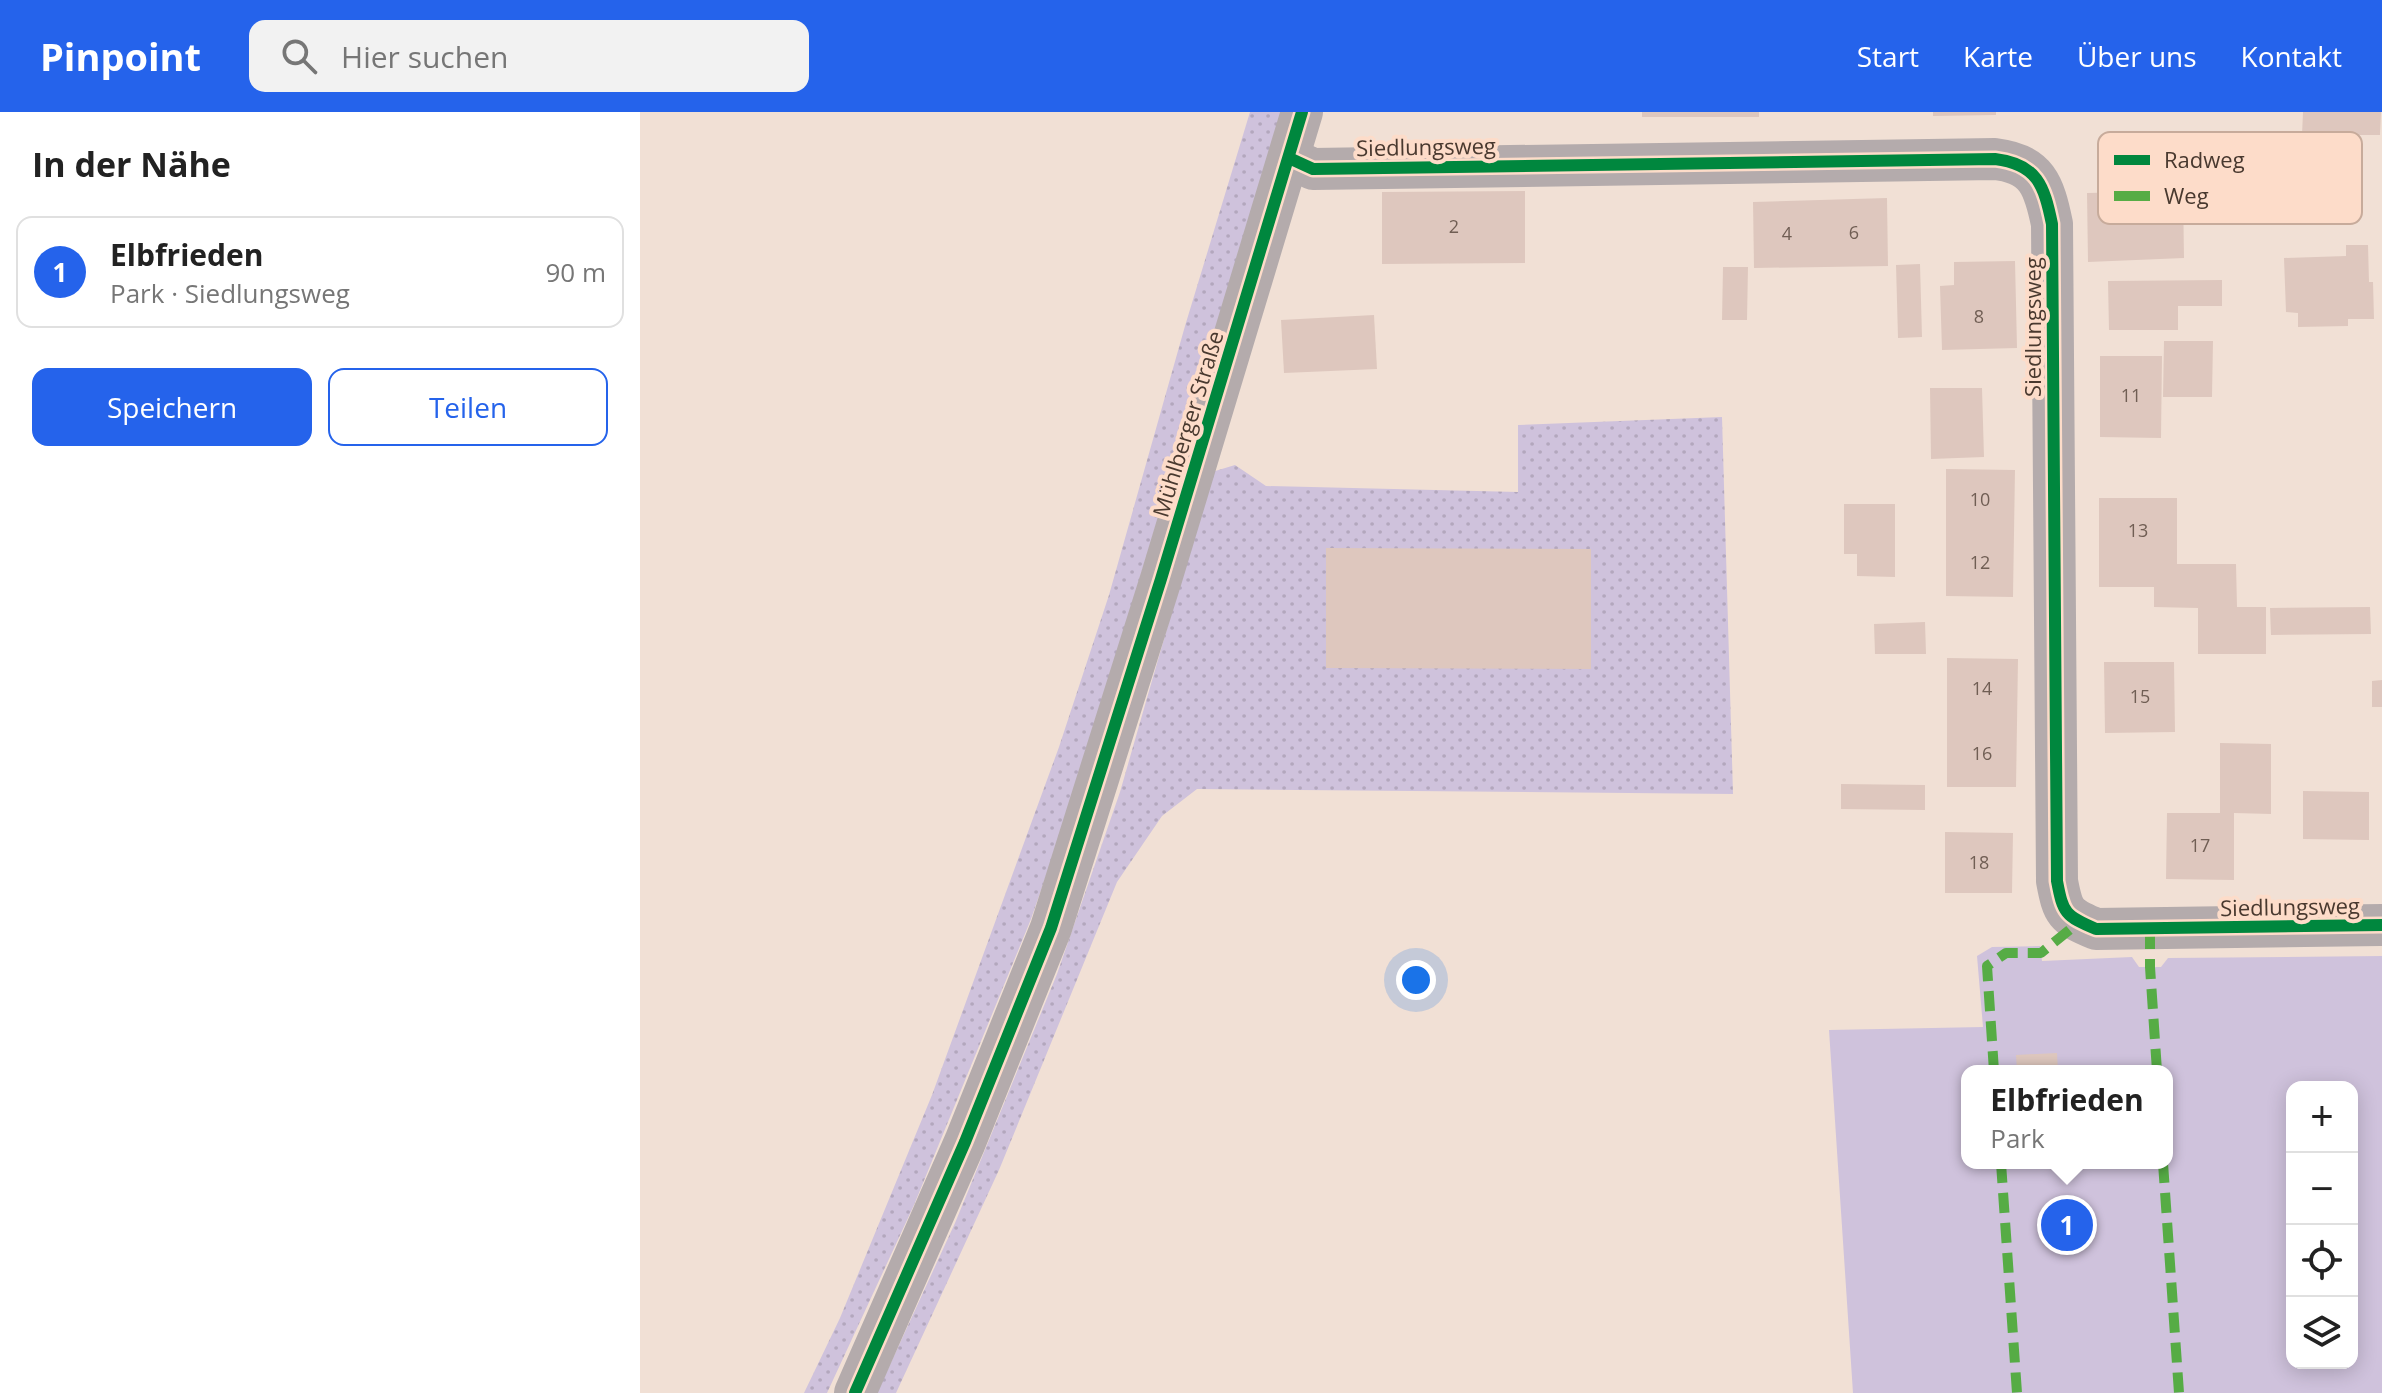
<!DOCTYPE html>
<html lang="de">
<meta charset="utf-8">
<style>
:root{--surface:#fff;--page:#f2f2f2;--text:#222;--muted:#767676;--line:#e0e0e0;--accent:#2563eb}
body{margin:0;font-family:"Open Sans",sans-serif;background:var(--page);color:var(--text)}
.controls{position:absolute;right:24px;bottom:24px;display:grid;overflow:hidden;border-radius:16px;box-shadow:0 4px 20px #0003}
.controls button{width:72px;height:72px;display:grid;place-items:center;padding:0;border:0;border-bottom:2px solid var(--line);background:var(--surface);color:var(--text);font:40px sans-serif}
.you{position:absolute;left:776px;top:868px;width:28px;height:28px;margin:-20px;border:6px solid #fff;border-radius:50%;background:#1a73e8;box-shadow:0 0 0 12px #1a73e833}
.badge{display:grid;place-items:center;width:52px;height:52px;border-radius:50%;background:var(--accent);color:#fff;font-size:26px;font-weight:700}
.pin{position:absolute;translate:-50% -50%;border:4px solid #fff;box-shadow:0 2px 8px #0006}
.popup{position:absolute;left:1321px;top:953px;width:212px;height:104px;box-sizing:border-box;display:grid;place-content:center;border-radius:16px;background:var(--surface);filter:drop-shadow(0 2px 6px #0005);font-size:26px;white-space:nowrap;color:var(--muted)}
.popup b{font-size:30px;color:var(--text)}
.popup::after{content:'';position:absolute;left:50%;top:100%;margin-left:-16px;border:16px solid transparent;border-top-color:var(--surface)}
.list{margin:0;padding:0;list-style:none}
h2{display:flex;justify-content:space-between;align-items:center;height:104px;margin:0;padding:0 32px;font-size:34px}
h2 small{font-size:26px;font-weight:400;color:var(--muted)}
.list li{display:grid;grid-template-columns:52px 1fr auto;gap:24px;align-items:center;box-sizing:border-box;height:112px;margin:0 16px 16px;padding:0 16px;border:2px solid var(--line);border-radius:16px}
.list b{display:block;font-size:30px;white-space:nowrap}
.list p{margin:0;font-size:26px;white-space:nowrap;color:var(--muted)}
.list em{font-size:26px;font-style:normal;color:var(--muted)}
.actions{display:flex;gap:16px;padding:24px 32px}
.actions a{flex:1;padding:18px 0;border:2px solid var(--accent);border-radius:16px;text-align:center;font-size:28px;color:var(--accent)}
.actions .main{background:var(--accent);color:#fff}
.icon{flex:none;width:44px;height:44px;fill:none;stroke:currentColor;stroke-width:2;stroke-linecap:round;stroke-linejoin:round}
.map{position:relative;flex:none;width:1742px;height:1281px;overflow:hidden}
header{display:flex;align-items:center;gap:48px;box-sizing:border-box;height:112px;padding:0 40px;background:var(--accent);color:#fff}
header strong{font-size:38px}
nav{display:flex;gap:44px;margin-inline-start:auto;font-size:28px}
.search{width:560px;height:72px;background:var(--page);display:flex;align-items:center;gap:20px;box-sizing:border-box;padding:0 28px;border-radius:16px;color:var(--muted);font-size:30px}
main{display:flex}
aside{flex:1;background:var(--surface)}
.map>svg:first-child{display:block}
.grass{fill:url(#grass-dots)}
.green{fill:#cfc2dc;fill-rule:evenodd}
.building{fill:#dec7be}
.lines{fill:none;stroke-linecap:round;stroke-linejoin:round}
.street{stroke:#b4abac;stroke-width:42}
.quiet{stroke:#56ac45;stroke-width:10;stroke-dasharray:20 10;stroke-linecap:butt}
.cycleway-casing{stroke:#fddcc9;stroke-width:17}
.cycleway{stroke:#00873e;stroke-width:12}
.labels{text-anchor:middle;stroke-width:8;stroke-linejoin:round;paint-order:stroke}
.number-label{font-size:18px;fill:#705e54}
.street-label{font-size:22px;fill:#49392f;stroke:#fddcc9}
.key{fill:#fddcc9;stroke:#c7ab9b;stroke-width:2}
.key-label{font-size:22px;fill:#49392f}
</style>
<header>
<strong>Pinpoint</strong>
<div class="search"><svg class="icon" aria-label="search" viewBox="0 0 24 24"><circle cx="10" cy="10" r="6"/><path d="M15 15l6 6"/></svg>Hier suchen</div>
<nav><a>Start</a><a>Karte</a><a>Über uns</a><a>Kontakt</a></nav>
</header>
<main>
<aside>
<h2>In der Nähe<small></small></h2>
<ul class="list">
<li><span class="badge">1</span><div><b>Elbfrieden</b><p>Park · Siedlungsweg</p></div><em>90 m</em></li>
</ul>
<div class="actions"><a class="main">Speichern</a><a>Teilen</a></div>
</aside>
<div class="map">
<svg width="1742" height="1281" viewBox="0 0 1742 1281">
<defs>
<pattern id="grass-dots" width="8" height="8" patternUnits="userSpaceOnUse" patternTransform="scale(2)"><rect width="8" height="8" fill="#cfc2dc"/><path d="M2 2h.1M6 6h.1" fill="none" stroke="#b3a7bd" stroke-width="1.8" stroke-linecap="round"/></pattern>
</defs>
<rect width="100%" height="100%" fill="#f1e0d5"/>
<g class="grass">
<polygon points="610,0 641,0 436,677 391,807 274,1093 187,1281 164,1281 200,1206 292,983 419,635 469,483 545,214"/>
<polygon points="1082,305 1093,682 557,677 522,704 477,770 359,1058 256,1281 237,1281 315,1111 417,862 480,680 572,360 595,353 626,374 878,380 878,313"/>
</g>
<path class="green" d="M1400,834L1402,849L1492,845L1499,855H1521L1528,846L1742,844V1281H1213L1189,918L1343,915L1337,844L1352,835ZM1327,959H1527V1051H1327ZM1652,975H1712V1251H1652Z"/>
<g class="building">
<rect x="1002" y="0" width="117" height="5"/>
<polygon points="1293,0 1356,0 1356,3 1293,4"/>
<polygon points="1663,0 1741,0 1740,23 1662,23"/>
<polygon points="1611,22 1612,49 1516,50 1515,24"/>
<polygon points="1621,72 1642,73 1642,112 1621,112"/>
<polygon points="885,79 885,151 742,152 742,80"/>
<polygon points="1543,79 1544,146 1448,150 1447,81"/>
<polygon points="1247,86 1248,154 1114,156 1113,90"/>
<polygon points="1706,133 1728,133 1729,170 1733,170 1734,207 1708,207 1708,214 1658,215 1658,201 1646,200 1644,146 1706,144"/>
<polygon points="1375,149 1377,236 1302,238 1300,174 1314,173 1314,150"/>
<polygon points="1280,152 1282,225 1258,226 1256,153"/>
<polygon points="1083,155 1108,155 1107,208 1082,208"/>
<polygon points="1582,168 1582,194 1538,194 1538,218 1469,218 1468,169"/>
<polygon points="734,203 737,257 644,261 641,208"/>
<polygon points="1524,229 1573,229 1572,285 1523,285"/>
<polygon points="1460,244 1522,244 1521,326 1460,325"/>
<polygon points="1290,276 1342,276 1344,345 1291,347"/>
<polygon points="1306,357 1375,358 1373,485 1306,484"/>
<polygon points="1459,386 1537,386 1537,452 1596,452 1597,495 1626,495 1626,542 1558,542 1558,496 1514,495 1514,475 1459,475"/>
<polygon points="1204,392 1255,392 1255,465 1217,464 1217,442 1204,442"/>
<polygon points="686,436 951,437 951,557 686,556"/>
<polygon points="1730,495 1731,522 1631,523 1630,496"/>
<polygon points="1285,510 1286,542 1235,542 1234,512"/>
<polygon points="1307,546 1378,547 1376,675 1307,675"/>
<polygon points="1464,550 1534,550 1535,620 1465,621"/>
<polygon points="1742,568 1742,595 1732,595 1732,569"/>
<polygon points="1580,631 1631,632 1631,702 1594,701 1594,768 1526,767 1527,701 1580,701"/>
<polygon points="1201,672 1285,673 1285,698 1201,697"/>
<polygon points="1663,679 1729,680 1729,728 1663,727"/>
<polygon points="1305,720 1373,721 1372,781 1305,781"/>
<polygon points="1417,941 1418,959 1377,959 1376,943"/>
</g>
<g class="lines">
<g class="street">
<path d="M649,46L673,57L1355,47C1397,52 1404,73 1412,112L1417,769C1423,801 1425,804 1456,817L1742,813"/>
<polyline points="215,1281 325,1030 411,816 521,467 662,0"/>
</g>
<g class="quiet">
<polyline points="1510,817 1510,855 1517,959"/>
<polyline points="1354,959 1347,854 1366,841 1401,841 1439,810"/>
<polyline points="1361,1051 1377,1281"/>
<polyline points="1523,1051 1539,1281"/>
</g>
<defs>
<g id="cycleway">
<path d="M649,46L673,57L1355,47C1397,52 1404,73 1412,112L1417,769C1423,801 1425,804 1456,817L1742,813"/>
<polyline points="215,1281 325,1030 411,816 521,467 662,0"/>
</g>
</defs>
<use href="#cycleway" class="cycleway-casing"/>
<use href="#cycleway" class="cycleway"/>
</g>
<g class="labels">
<g class="number-label">
<text x="814" y="121">2</text>
<text x="1214" y="127">6</text>
<text x="1147" y="128">4</text>
<text x="1339" y="211">8</text>
<text x="1491" y="290">11</text>
<text x="1340" y="394">10</text>
<text x="1498" y="425">13</text>
<text x="1340" y="457">12</text>
<text x="1342" y="583">14</text>
<text x="1500" y="591">15</text>
<text x="1342" y="648">16</text>
<text x="1560" y="740">17</text>
<text x="1339" y="757">18</text>
</g>
<g class="street-label">
<text transform="translate(786 35) rotate(-1)" y="8">Siedlungsweg</text>
<text transform="translate(1393 215) rotate(-90)" y="8">Siedlungsweg</text>
<text transform="translate(548 312) rotate(-73)" y="8">Mühlberger Straße</text>
<text transform="translate(1650 795) rotate(-1)" y="8">Siedlungsweg</text>
</g>
</g>
<rect x="1458" y="20" width="264" height="92" rx="12" class="key"/>
<rect x="1474" y="43" width="36" height="10" fill="#00873e"/>
<rect x="1474" y="79" width="36" height="10" fill="#56ac45"/>
<g class="key-label">
<text x="1524" y="56">Radweg</text>
<text x="1524" y="92">Weg</text>
</g>
</svg>
<div class="controls">
<button>+</button>
<button>−</button>
<button><svg class="icon" aria-label="locate" viewBox="0 0 24 24"><circle cx="12" cy="12" r="6"/><path d="M12 2v4M12 18v4M2 12h4M18 12h4"/></svg></button>
<button><svg class="icon" aria-label="layers" viewBox="0 0 24 24"><path d="M12 4l9 5-9 5-9-5zM3 14l9 5 9-5"/></svg></button>
</div>
<div class="you"></div>
<div class="pin badge" style="left:1427px;top:1113px">1</div>
<div class="popup"><b>Elbfrieden</b>Park</div>
</div>
</main>
